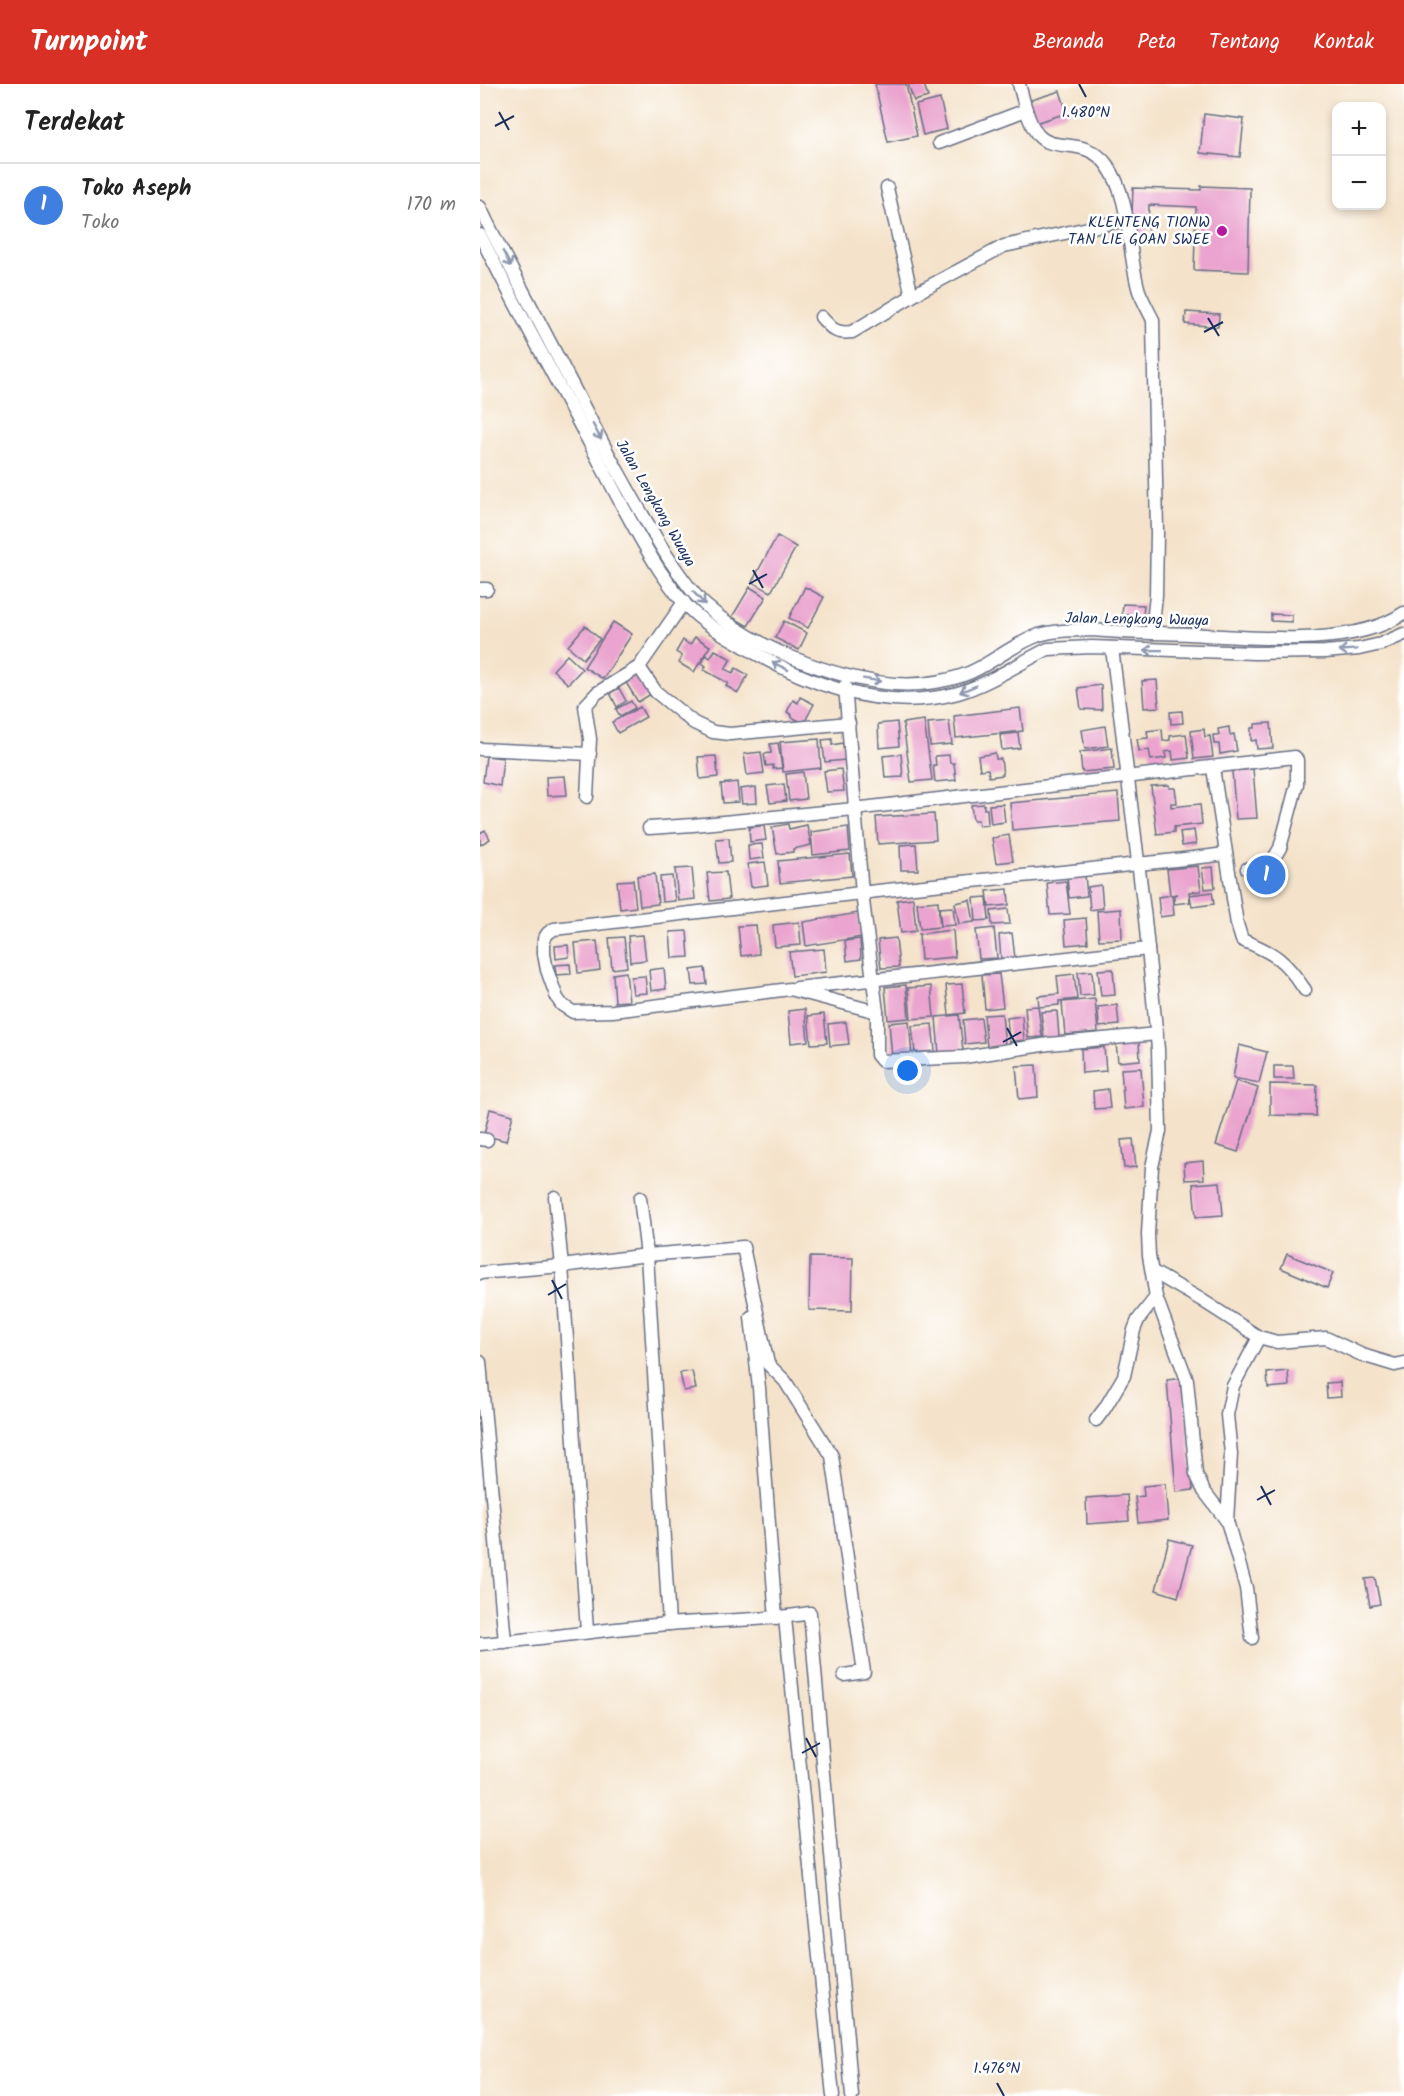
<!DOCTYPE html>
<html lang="id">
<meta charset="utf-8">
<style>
:root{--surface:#fff;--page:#f6f6f6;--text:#222;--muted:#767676;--line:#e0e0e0;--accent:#d93025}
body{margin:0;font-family:Kalam,sans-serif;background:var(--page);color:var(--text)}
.controls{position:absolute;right:18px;top:18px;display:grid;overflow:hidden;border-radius:12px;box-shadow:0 3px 9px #0003}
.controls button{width:54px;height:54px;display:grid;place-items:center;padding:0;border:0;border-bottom:2px solid var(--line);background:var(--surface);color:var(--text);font:30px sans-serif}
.you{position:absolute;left:428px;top:987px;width:21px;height:21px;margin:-15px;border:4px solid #fff;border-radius:50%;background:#1a73e8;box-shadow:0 0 0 9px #1a73e833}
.badge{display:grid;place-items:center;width:39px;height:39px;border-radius:50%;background:var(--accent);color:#fff;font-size:20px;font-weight:700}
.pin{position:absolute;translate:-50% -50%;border:3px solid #fff;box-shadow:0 2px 6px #0006}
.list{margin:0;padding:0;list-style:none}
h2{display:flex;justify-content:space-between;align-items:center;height:78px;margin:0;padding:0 24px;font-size:26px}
h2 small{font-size:20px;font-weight:400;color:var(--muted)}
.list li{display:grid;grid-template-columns:39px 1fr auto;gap:18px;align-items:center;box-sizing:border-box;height:84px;padding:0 24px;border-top:2px solid var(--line)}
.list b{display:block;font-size:22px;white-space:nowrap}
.list p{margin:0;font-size:20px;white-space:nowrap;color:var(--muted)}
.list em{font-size:20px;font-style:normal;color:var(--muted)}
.map{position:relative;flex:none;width:924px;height:2012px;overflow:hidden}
header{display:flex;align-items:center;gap:36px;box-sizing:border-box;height:84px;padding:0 30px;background:var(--accent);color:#fff}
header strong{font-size:28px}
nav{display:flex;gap:33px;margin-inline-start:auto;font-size:21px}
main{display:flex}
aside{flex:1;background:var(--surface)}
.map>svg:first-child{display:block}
.building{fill:#eaa4cf}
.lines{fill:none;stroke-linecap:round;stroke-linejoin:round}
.minor-casing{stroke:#676e84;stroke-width:15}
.minor{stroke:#fff;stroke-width:12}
.oneway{stroke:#8d97ae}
.ticks{fill:none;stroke:#1b2f5e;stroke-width:2}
.poi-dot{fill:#b5179e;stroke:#fff;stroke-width:2}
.labels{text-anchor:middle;stroke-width:5;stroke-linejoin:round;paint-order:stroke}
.poi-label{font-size:15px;fill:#1b2f5e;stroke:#fff;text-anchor:end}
.street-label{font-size:15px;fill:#1b2f5e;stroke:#fff}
.ticks-label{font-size:15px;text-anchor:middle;fill:#1b2f5e;stroke:#fff;stroke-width:5;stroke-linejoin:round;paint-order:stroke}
</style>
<header>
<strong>Turnpoint</strong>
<nav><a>Beranda</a><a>Peta</a><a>Tentang</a><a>Kontak</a></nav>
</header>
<main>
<aside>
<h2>Terdekat<small></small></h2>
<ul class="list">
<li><span class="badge" style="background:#3f7fe0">1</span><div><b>Toko Aseph</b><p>Toko</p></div><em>170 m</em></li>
</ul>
</aside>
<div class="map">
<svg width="924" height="2012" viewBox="0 0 924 2012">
<rect width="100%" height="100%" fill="#fff"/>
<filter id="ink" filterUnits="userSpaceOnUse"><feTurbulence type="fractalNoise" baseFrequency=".0167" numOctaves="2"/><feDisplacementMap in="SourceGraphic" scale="12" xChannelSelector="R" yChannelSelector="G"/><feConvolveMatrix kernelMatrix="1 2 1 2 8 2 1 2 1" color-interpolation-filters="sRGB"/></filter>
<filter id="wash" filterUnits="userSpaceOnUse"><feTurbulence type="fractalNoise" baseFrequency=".008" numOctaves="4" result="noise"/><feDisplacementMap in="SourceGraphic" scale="24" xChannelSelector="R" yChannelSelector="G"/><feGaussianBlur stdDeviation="1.35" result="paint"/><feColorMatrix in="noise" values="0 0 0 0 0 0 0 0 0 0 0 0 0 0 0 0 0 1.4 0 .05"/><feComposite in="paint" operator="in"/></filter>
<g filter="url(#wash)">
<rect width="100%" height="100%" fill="#f4e3ca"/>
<g id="blocks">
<g class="building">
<polygon points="395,0 426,0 437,52 408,58"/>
<polygon points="428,0 444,0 448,13 434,17"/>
<polygon points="580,7 587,29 555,39 548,17"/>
<polygon points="460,15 467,45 443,51 436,21"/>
<polygon points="724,30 764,35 760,73 720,69"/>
<polygon points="721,102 770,104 768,188 714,186 716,123 669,121 667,158 651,157 653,104 721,106"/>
<polygon points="706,228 739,230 738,243 705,240"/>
<polygon points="297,452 316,463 291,508 272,498"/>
<polygon points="270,503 286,513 268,542 252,533"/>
<polygon points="325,503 344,513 328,544 309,534"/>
<polygon points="643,520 664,521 663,532 642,531"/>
<polygon points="791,530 812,531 812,538 791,537"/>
<polygon points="304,537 327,549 319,566 295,554"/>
<polygon points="133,538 152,550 123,595 104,583"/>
<polygon points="105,542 120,555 103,575 88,562"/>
<polygon points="215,553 230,562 214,588 199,579 202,572 196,568 203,556 210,561"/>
<polygon points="235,566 251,575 245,585 253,589 256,584 268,591 258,609 246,602 248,599 224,586 226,582 222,579 226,571 230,574"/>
<polygon points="87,571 102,585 88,600 73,586"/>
<polygon points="158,588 171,610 158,618 145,597"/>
<polygon points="677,596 679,623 664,624 662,597"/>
<polygon points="621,601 622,626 601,625 598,604"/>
<polygon points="139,604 146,617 137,623 130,609"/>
<polygon points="320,613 334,620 324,639 311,633 312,631 307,628 313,616 318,619"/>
<polygon points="151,617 155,624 140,632 136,625"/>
<polygon points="160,623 166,633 138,649 132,638"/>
<polygon points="540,624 543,647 476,654 474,632"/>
<polygon points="702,627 703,639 691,640 690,628"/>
<polygon points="444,636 452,696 431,698 423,639"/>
<polygon points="469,637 472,660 450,662 448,639"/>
<polygon points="417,638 419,662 399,664 398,640"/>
<polygon points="791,639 793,664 777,665 776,656 771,657 771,644 775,644 775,640"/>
<polygon points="625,642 628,662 605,665 602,646"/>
<polygon points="749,643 750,651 754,650 757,667 740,670 739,660 734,660 733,651 739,651 738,645"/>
<polygon points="682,645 683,657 690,656 690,652 706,650 709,674 693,676 692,667 685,668 686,674 671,676 669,666 659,667 657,655 668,654 667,647"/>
<polygon points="724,645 725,653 730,652 733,673 714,675 711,647"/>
<polygon points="538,649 540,664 522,666 520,651"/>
<polygon points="339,655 341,684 303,688 300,658"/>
<polygon points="352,655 352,661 363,659 365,676 345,678 342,656"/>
<polygon points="298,659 302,684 293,685 293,681 286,682 284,670 291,669 290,660"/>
<polygon points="632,664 634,685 602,688 600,668"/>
<polygon points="281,668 284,689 267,691 264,670"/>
<polygon points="515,669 516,675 521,675 523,691 509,693 508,685 500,686 498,672"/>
<polygon points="421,670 423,693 405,694 403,672"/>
<polygon points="469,671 470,679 474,679 476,696 455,698 453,681 456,681 455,672"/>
<polygon points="6,672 23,674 20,702 3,698"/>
<polygon points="236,672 238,693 220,695 218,673"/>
<polygon points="361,685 364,707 347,708 344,687"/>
<polygon points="773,685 777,734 756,735 752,687"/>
<polygon points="323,688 326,715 309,717 306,690"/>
<polygon points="85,692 87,711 67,712 66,693"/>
<polygon points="257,698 259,718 243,719 241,700"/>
<polygon points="304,700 306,717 290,719 287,702"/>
<polygon points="689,701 689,704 695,704 697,719 691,719 691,723 720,720 722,740 694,743 694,748 677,750 671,702"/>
<polygon points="276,703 277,719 262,720 260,705"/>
<polygon points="638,709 640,737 532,746 530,719"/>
<polygon points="504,720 504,725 507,725 508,741 499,742 498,736 493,736 491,721"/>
<polygon points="523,720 525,738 511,740 509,721"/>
<polygon points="454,730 456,756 398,760 396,733"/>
<polygon points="308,740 309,745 327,741 331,761 313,765 313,768 297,770 292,743"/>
<polygon points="284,742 286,756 270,758 269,743"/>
<polygon points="368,743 370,767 333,771 331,748"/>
<polygon points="5,746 10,755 0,761 0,749"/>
<polygon points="714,746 716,760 702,762 700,748"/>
<polygon points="529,751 533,777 516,779 512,754"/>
<polygon points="249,754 251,778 239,779 236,755"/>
<polygon points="282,760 284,774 269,776 268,761"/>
<polygon points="436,760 438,786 421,786 420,761"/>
<polygon points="370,770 372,792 300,799 298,777"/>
<polygon points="285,778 288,801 271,803 268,780"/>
<polygon points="797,778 802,792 775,804 769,790"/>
<polygon points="718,782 721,807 709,808 710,818 694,820 694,811 697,810 690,811 687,785"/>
<polygon points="733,783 735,804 725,805 722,784"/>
<polygon points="212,784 215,815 198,817 195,785"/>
<polygon points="246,788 249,815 230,817 227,789"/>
<polygon points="175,790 178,820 160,822 157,792"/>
<polygon points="605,791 607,812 589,814 587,792"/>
<polygon points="192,792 195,817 182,818 180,793"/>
<polygon points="153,796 156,823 140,825 137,797"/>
<polygon points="586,797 590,830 570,831 567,799"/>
<polygon points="621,801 623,824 610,826 608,803"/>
<polygon points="528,805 529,821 509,823 507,807"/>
<polygon points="732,808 734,820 712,823 710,811"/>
<polygon points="692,811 694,831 680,833 678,813"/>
<polygon points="507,813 509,836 496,837 494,814"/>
<polygon points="433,814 436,847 421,849 417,816"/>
<polygon points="490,816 494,838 479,840 475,819"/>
<polygon points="458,817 460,843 440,845 437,819"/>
<polygon points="473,823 475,841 461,842 459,824"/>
<polygon points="528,825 530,840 512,841 511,827"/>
<polygon points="641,825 642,855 619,856 617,827"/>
<polygon points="378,829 382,853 326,862 323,838"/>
<polygon points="606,834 608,859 586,861 584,836"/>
<polygon points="319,838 321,861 295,863 293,841"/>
<polygon points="276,841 279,870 261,872 258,842"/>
<polygon points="514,844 517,874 499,875 496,846"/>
<polygon points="473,846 475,873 441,876 439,850"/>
<polygon points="207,847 209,873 192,874 190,848"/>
<polygon points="532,849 535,874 521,875 519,851"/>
<polygon points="163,851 166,876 150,878 148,852"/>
<polygon points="144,853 147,883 132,885 129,854"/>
<polygon points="416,854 419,883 401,884 398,856"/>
<polygon points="380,855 381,875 367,877 365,857"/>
<polygon points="117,857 120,886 98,889 95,859"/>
<polygon points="88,861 89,873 76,875 75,862"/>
<polygon points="344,865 346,888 312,892 309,868"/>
<polygon points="90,880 91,890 76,891 75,881"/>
<polygon points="184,884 186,905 171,907 169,886"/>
<polygon points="225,884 227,900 213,901 211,886"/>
<polygon points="633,885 635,911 621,912 618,886"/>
<polygon points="612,887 614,911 600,912 598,888"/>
<polygon points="146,888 149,917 135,918 133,890"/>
<polygon points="519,890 523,923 505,925 502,891"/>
<polygon points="594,890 597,915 579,917 579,921 559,923 558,912 579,910 577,892"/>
<polygon points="165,892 167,909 153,910 151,893"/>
<polygon points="482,900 485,929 469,931 466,901"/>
<polygon points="426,901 429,934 408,936 405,903"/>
<polygon points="451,902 454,933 431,935 428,904"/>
<polygon points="615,915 618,948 585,951 582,918"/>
<polygon points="637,921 639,941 619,943 618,923"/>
<polygon points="558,922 562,953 548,954 545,923"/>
<polygon points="325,925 328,957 311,959 308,927"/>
<polygon points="577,927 579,953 564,954 561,928"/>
<polygon points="344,930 347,959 331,960 328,932"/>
<polygon points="522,930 525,961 507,963 504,931"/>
<polygon points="479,931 483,967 459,970 456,933"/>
<polygon points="542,932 544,956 529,958 527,934"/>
<polygon points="501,934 504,958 485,960 483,936"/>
<polygon points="429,937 432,973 412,974 409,939"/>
<polygon points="366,938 369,960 350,962 348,940"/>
<polygon points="452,940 455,967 435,969 432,942"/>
<polygon points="659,957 660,976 638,978 636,959"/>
<polygon points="759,961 787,968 779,999 753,994"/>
<polygon points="624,963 626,987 602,989 601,965"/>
<polygon points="556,981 558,1013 539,1015 536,982"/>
<polygon points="794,982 813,982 814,995 794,995"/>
<polygon points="661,984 664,1023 644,1025 641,985"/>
<polygon points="756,997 778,1004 758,1068 736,1061"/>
<polygon points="790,1000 837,1001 836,1032 790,1031"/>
<polygon points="628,1005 630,1024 614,1025 613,1007"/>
<polygon points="10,1025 33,1031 26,1057 4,1051"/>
<polygon points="653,1055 656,1083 644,1084 641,1056"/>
<polygon points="723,1077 724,1095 705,1096 704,1079"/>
<polygon points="740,1098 743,1131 716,1133 713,1100"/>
<polygon points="807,1170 853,1189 847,1204 801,1184"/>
<polygon points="330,1173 373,1174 372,1227 329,1226"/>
<polygon points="212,1287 216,1305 204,1307 200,1289"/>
<polygon points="808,1287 809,1302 788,1304 787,1289"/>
<polygon points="704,1294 713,1406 696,1408 687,1296"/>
<polygon points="860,1298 861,1313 847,1314 846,1299"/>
<polygon points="685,1400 688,1436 658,1439 655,1413 664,1412 663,1402"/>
<polygon points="647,1411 649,1437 607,1440 606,1414"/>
<polygon points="689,1455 712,1461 698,1513 676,1506"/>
<polygon points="895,1494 900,1520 890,1522 885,1495"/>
</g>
</g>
</g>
<g filter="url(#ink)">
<use href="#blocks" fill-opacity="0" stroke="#676e84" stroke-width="1.5"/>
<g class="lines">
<defs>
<g id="minor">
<polyline points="539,0 546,26"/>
<path d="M459,59L546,26C549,35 552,44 558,51C573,69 606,52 627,81C652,115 647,168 659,207C663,217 668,226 673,236L677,449L676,511L672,549"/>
<polyline points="407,104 432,212"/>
<path d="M0,123C16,158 35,191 52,224C78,274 104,323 130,373C149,407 168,442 189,475C200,491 211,508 225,521C272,563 353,595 415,600C441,602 476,597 499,584C519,573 537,559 559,551C576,546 595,546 612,546C644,549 677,549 709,550C769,553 873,565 924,529"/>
<path d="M0,151C34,220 72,288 108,356C131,400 153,445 180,487C190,501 200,517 214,529C226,540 241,549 255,557C320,598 401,630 478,609C509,600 539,579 568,565L612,563L774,569L845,568L879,565L901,560L924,550"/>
<path d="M341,233C352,245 355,250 372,248L442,206L524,162L646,136"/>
<polyline points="0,505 7,505"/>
<polyline points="632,564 665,835 678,965 680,1047 672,1083 668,1150 669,1172 676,1213 707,1296 716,1390 724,1407 747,1437 766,1504 772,1554"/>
<polyline points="159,583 176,608 214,639 233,648 250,650 369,639"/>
<polyline points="365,602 382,809 397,928"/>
<polyline points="0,665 110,670"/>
<path d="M733,684L757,840L762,856C795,869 805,876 825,906"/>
<polyline points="107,713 110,655 105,622 117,609 159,583 204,518"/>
<polyline points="169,744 213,741 374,725 815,673 817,676 817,700 800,764 794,774 786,779 767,785"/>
<polyline points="317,904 668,865"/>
<path d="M677,950L569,960L484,973L402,977L397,971V928L310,905L133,927L93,928L82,921L77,914L67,886L64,870V855L68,849L74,845C176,834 278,821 381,809C502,795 625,785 746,770"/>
<polyline points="0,1055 7,1056"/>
<polyline points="75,1113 82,1182 107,1547"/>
<polyline points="160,1114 167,1171 189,1540"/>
<polyline points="673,1188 720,1215 779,1253"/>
<polyline points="0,1189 82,1182 167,1171 263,1163 288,1280 305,1297 352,1372 384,1588 364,1591"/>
<polyline points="271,1233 279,1304 296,1535"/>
<polyline points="0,1278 25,1558"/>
<polyline points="616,1336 625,1324 644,1292 654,1246 658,1236 676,1213"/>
<polyline points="747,1437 751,1370 747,1331 753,1302 779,1253 797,1258 846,1254 882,1271 915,1281 924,1279"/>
<polyline points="305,1534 353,2012"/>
<path d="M0,1560C63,1555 125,1545 188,1540C235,1536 283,1537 330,1529L372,2012"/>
</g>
</defs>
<use href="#minor" class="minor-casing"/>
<use href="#minor" class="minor"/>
</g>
<defs><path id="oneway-shaft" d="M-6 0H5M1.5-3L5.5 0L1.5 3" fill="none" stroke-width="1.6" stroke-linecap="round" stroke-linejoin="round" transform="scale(1.5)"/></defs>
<g class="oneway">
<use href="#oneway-shaft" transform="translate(27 175) rotate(62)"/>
<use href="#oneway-shaft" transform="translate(117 348) rotate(62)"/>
<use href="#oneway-shaft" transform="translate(219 514) rotate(47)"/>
<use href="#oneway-shaft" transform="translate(673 566) rotate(-179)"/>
<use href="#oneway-shaft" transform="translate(868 566) rotate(176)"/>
<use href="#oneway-shaft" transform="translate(300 582) rotate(-154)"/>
<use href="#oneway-shaft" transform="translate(392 596) rotate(9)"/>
<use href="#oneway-shaft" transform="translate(488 605) rotate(157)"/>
</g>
</g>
<path class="ticks" d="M599,0L606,13M19,28L29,46M15,42L34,32M728,234L739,252M724,248L743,238M273,486L283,504M269,500L287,490M527,944L537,962M523,958L541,948M72,1196L82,1215M68,1211L86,1200M781,1402L791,1421M777,1416L795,1406M326,1654L336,1673M322,1669L340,1659M517,1999L524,2012"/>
<circle class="poi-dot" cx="742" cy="147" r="6"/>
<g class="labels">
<g class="poi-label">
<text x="730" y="143">KLENTENG TIONW<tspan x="730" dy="17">TAN LIE GOAN SWEE</tspan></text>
</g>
<g class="street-label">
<text transform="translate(176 419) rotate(60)" y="5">Jalan Lengkong Wuaya</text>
<text transform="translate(657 535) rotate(1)" y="5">Jalan Lengkong Wuaya</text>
</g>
</g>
<g class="ticks-label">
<text x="606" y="33">1.480°N</text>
<text x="517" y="1989">1.476°N</text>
</g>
</svg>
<div class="controls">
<button>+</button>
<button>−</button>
</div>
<div class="you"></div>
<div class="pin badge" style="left:786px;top:791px;background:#3f7fe0">1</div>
</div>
</main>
